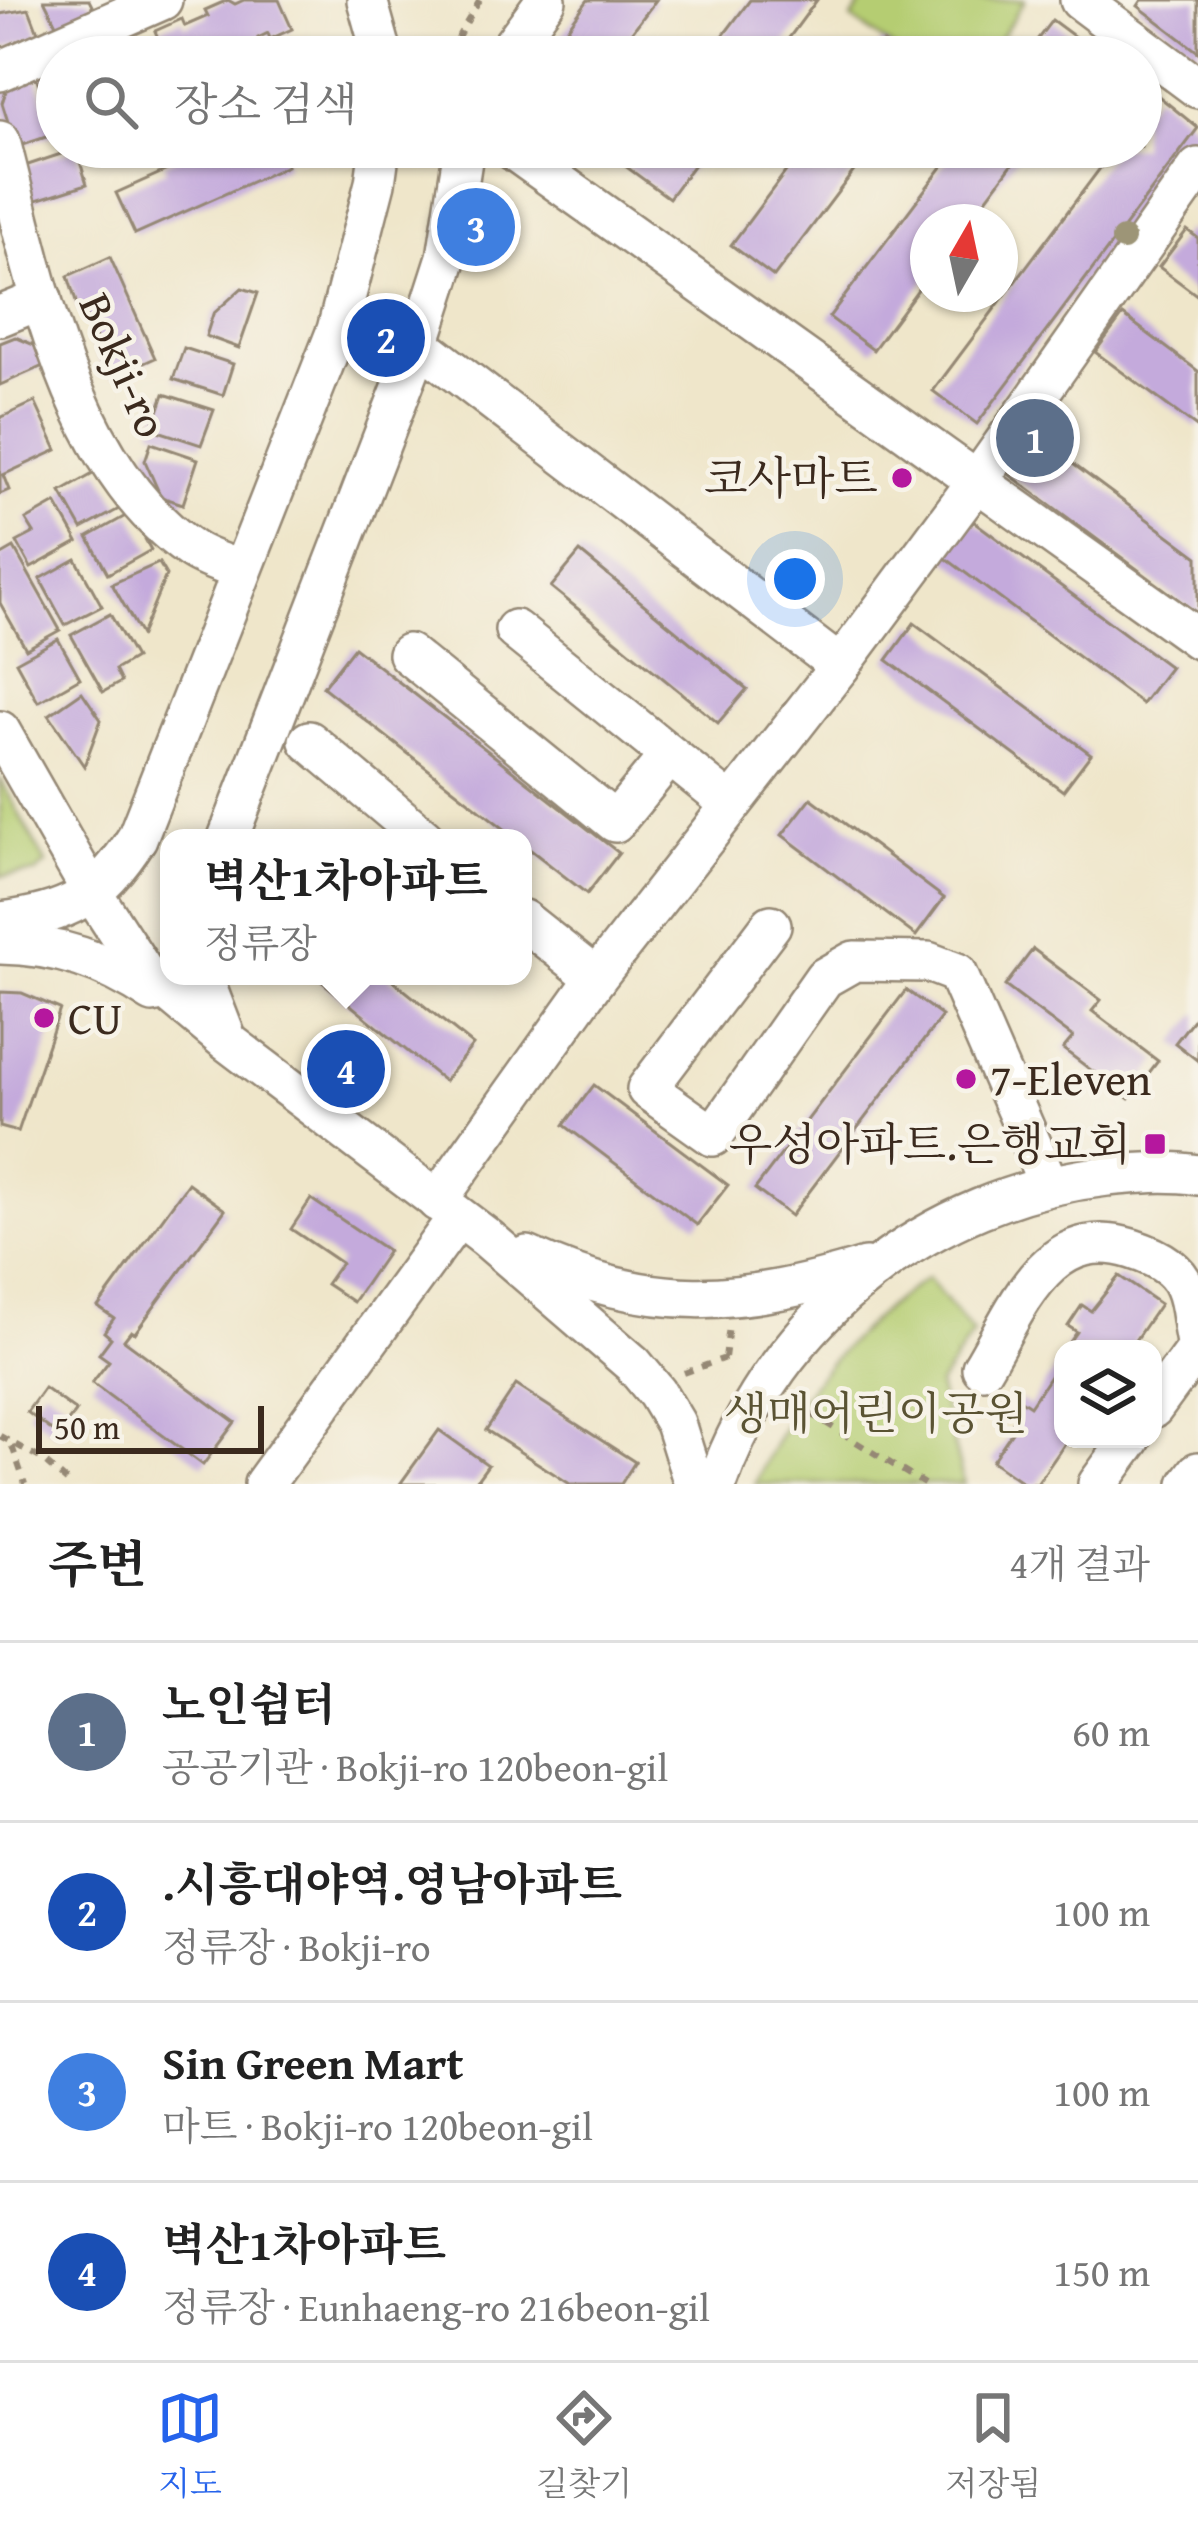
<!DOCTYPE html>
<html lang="ko">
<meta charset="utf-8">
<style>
:root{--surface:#fff;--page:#f6f6f6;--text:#222;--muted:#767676;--line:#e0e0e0;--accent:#2563eb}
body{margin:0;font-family:"Gentium Book Plus","Noto Serif KR",serif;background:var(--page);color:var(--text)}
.controls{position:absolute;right:36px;bottom:36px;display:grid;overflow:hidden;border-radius:24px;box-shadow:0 3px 9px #0004}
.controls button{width:108px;height:108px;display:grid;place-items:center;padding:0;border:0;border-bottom:3px solid var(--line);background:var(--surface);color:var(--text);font:60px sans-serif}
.compass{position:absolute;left:910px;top:204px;width:108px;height:108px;border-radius:50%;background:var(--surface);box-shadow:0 3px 9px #0004;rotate:9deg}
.scale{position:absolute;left:36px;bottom:30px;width:228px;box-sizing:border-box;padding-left:12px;border:6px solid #3b2a1e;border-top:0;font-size:33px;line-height:42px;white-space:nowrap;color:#3b2a1e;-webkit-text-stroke:9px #f7f3e8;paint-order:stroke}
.you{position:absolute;left:795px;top:579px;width:42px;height:42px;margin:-30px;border:9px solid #fff;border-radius:50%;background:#1a73e8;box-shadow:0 0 0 18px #1a73e833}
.badge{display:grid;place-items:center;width:78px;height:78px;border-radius:50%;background:var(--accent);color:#fff;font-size:39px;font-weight:700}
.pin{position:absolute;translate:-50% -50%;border:6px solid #fff;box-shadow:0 3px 12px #0006}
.popup{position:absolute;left:160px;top:829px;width:372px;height:156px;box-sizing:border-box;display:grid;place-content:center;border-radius:24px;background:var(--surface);filter:drop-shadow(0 3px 9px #0005);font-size:39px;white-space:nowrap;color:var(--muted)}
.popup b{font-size:45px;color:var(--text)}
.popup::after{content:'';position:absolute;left:50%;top:100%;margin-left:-24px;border:24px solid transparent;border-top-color:var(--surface)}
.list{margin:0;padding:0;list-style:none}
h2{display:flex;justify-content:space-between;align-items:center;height:156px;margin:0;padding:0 48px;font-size:51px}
h2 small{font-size:39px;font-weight:400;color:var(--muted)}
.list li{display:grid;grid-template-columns:78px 1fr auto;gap:36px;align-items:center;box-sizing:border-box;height:180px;padding:0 48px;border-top:3px solid var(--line)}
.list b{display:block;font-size:45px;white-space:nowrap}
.list p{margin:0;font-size:39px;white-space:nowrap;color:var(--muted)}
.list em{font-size:39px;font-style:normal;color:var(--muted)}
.icon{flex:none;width:66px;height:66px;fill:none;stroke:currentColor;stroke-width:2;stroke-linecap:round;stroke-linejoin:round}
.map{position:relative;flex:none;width:1198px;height:1484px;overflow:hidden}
.search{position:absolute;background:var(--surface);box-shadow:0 3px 9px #0004;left:36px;right:36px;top:36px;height:132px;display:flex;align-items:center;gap:30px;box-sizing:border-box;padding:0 42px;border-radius:66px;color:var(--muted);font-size:45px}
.sheet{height:876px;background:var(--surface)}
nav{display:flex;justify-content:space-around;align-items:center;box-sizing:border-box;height:168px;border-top:3px solid var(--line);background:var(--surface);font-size:33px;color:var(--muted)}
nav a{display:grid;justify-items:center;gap:6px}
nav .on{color:var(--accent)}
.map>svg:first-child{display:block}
.green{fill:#b5cd72;stroke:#787c48;stroke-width:3}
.building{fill:#c4aadc}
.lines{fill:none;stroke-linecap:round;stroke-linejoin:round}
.minor-casing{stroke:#958874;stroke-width:44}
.path{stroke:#958874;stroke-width:6;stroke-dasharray:9 9;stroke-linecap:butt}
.minor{stroke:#fff;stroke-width:39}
.tree{fill:#9d9577}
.poi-dot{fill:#b5179e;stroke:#f7f3e8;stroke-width:4.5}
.labels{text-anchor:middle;stroke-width:9;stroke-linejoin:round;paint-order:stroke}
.street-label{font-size:45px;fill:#3b2a1e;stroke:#f7f3e8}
.poi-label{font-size:45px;fill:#3b2a1e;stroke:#f7f3e8;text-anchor:end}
.park-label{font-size:45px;fill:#5a5333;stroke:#f7f3e8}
</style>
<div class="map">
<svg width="1198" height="1484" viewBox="0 0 1198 1484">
<rect width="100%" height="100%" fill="#f7f3e8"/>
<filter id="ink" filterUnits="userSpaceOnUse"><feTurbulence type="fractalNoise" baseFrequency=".00833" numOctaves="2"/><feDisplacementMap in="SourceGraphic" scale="24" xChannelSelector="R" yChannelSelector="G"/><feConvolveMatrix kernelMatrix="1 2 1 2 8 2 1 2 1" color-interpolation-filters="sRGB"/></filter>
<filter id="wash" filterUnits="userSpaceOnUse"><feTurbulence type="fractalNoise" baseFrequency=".004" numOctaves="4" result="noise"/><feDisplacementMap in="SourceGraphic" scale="48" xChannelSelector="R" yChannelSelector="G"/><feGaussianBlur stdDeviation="2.7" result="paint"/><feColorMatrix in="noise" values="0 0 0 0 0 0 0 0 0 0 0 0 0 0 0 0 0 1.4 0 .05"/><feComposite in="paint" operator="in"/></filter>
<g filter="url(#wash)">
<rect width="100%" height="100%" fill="#efe6ca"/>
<g class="green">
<polygon points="864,0 1025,0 988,57 906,57 852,19"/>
<polygon points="0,778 46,864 36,873 0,876"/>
<path d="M927,1278L973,1333L938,1386L964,1484H755C793,1396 848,1332 927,1278Z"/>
</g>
<g id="blocks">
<g class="building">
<polygon points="44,0 89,0 93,8 57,26"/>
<polygon points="228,0 235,4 244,0 279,0 292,29 270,39 268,33 258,38 260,43 229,57 154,57 147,43 158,38 155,31 182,19 185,26 208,16 205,10"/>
<polygon points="588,0 656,0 613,57 546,57"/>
<polygon points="750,0 817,0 775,57 707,57"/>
<polygon points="1142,0 1198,0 1198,52 1138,6"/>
<polygon points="29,9 39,35 7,47 0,46 0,14"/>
<polygon points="1052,20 1095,52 1092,57 1024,57"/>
<polygon points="114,42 120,57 75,57"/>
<polygon points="883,42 903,57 871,57"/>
<polygon points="57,64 57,112 41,70"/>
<polygon points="36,76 55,134 16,147 2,103 8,85"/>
<polygon points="1156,94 1198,128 977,424 933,391 1116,147 1141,147 1141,114"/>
<polygon points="201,147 279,147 287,166 135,234 116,193 167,170 164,164"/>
<polygon points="639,147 707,147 669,198 625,166"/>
<polygon points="804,147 872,147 774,277 731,245"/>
<polygon points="957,147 1025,147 969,222 928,222 928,276 873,350 829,317"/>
<polygon points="76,149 87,184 27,203 16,169"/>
<polygon points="1187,230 1198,238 1198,296 1159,267"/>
<polygon points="110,257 155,358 113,377 107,362 102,365 91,342 96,339 84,313 80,315 68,276"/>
<polygon points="242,288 258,293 239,348 206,336 213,314"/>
<polygon points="1123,315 1198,371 1198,428 1095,352"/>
<polygon points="15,337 34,345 43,366 0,385 0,343"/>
<polygon points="184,348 233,364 223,395 173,379"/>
<polygon points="164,394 214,410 201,445 152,429"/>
<polygon points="35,402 57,450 3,475 9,490 0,494 0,418"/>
<polygon points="1034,435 1198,557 1198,614 1006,472"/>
<polygon points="151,443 198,459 183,504 161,497 145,461"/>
<polygon points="100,470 121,508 82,529 61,492"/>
<polygon points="56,503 78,542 31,568 17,542 34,533 26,520"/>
<polygon points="131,513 151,550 108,574 88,537"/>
<polygon points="972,520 1170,667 1142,704 944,557"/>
<polygon points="14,548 60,630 26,649 0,603 0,556"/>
<polygon points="580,552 747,689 718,723 551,587"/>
<polygon points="76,559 102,606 65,625 40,579"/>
<polygon points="159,563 166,575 141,635 112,584"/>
<polygon points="110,614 135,658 115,670 121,682 103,692 71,635"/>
<polygon points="914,623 1091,754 1063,791 887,660"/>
<polygon points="58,639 80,678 38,702 16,662"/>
<polygon points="354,647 619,853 587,894 523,844 523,838 516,838 323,687"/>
<polygon points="82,692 101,720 84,766 49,715"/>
<polygon points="811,798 944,898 916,936 782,835"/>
<polygon points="1033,949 1101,1000 1092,1011 1158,1061 1129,1099 1063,1049 1073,1037 1005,986"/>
<polygon points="315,976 387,976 473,1045 444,1081"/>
<polygon points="906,990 942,1016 791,1216 755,1189"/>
<polygon points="0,992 22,993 60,1009 18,1132 0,1127"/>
<polygon points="1198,1013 1198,1061 1175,1043"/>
<polygon points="594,1085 728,1185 697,1225 564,1125"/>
<polygon points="188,1183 225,1210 135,1333 131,1331 124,1340 235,1422 203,1465 92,1383 109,1361 99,1354 111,1338 104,1332 114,1318 98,1307"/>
<polygon points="311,1199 388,1251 353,1302 326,1284 341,1263 291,1229"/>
<polygon points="1119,1276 1160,1304 1129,1349 1065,1349 1077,1332 1068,1326 1082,1305 1091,1311"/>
<polygon points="1063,1357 1063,1439 1068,1439 1037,1484 1025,1484 992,1461 1016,1426 1012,1423 1018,1414 1014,1411 1021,1400 1030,1406"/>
<polygon points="516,1385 635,1462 621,1484 570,1484 486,1430"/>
<polygon points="44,1388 76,1411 58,1435 27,1412"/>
<polygon points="439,1430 488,1465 474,1484 400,1484"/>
</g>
</g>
</g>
<g filter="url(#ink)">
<use href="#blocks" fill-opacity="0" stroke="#958874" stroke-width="3"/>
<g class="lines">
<defs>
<g id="minor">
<polyline points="367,0 383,57"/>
<polyline points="1080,0 1198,88"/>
<polyline points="504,57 546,0"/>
<polyline points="0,71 162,0"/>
<path d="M0,141C35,275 69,465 191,549C205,559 225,564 241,571"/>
<polyline points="509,147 1198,639"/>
<polyline points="0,316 42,299"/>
<polyline points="419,344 840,666"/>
<polyline points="515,630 729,803"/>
<polyline points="408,654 615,822 669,756"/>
<polyline points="0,731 92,892 143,971 228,1042 487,1238 633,1364 657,1393 675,1423 694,1484"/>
<polyline points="309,741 424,838"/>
<polyline points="228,838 419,344 447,257 464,147"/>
<polyline points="523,920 596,978"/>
<path d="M0,922C68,914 100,897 137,838L337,330L375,183L380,147"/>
<polyline points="771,925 647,1089 713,1136 824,978 854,961 928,962 957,973 1049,1185"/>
<path d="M0,944C58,945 105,961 153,993"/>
<polyline points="202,976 226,1038"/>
<polyline points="437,1201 596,978 840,666 978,480 1198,168"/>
<path d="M527,1256C650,1313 739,1306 865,1268"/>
<path d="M982,1368C1018,1309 1047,1222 1132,1249C1151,1255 1176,1266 1184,1286C1193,1305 1191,1329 1198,1349"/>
<polyline points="1153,1408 1197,1348"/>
<polyline points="264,1484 458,1217"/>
<path d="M717,1484C775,1317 931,1195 1107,1176C1138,1173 1167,1170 1198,1175"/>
<polyline points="1098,1484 1131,1439"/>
<polyline points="1189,1484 1198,1472"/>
</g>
</defs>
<use href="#minor" class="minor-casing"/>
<g class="path">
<polyline points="454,57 459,35 480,0"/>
<polyline points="725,1358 729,1326"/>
<polyline points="684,1373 725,1358"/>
<polyline points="795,1404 924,1484"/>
<polyline points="0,1436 40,1458 70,1484"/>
<polyline points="12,1446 25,1484"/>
</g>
<use href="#minor" class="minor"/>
</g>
<circle class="tree" cx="1123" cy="239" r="12"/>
</g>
<g class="poi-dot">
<circle cx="902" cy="478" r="12"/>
<circle cx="44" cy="1018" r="12"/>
<circle cx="966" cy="1079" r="12"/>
<rect x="1143" y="1132" width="24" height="24" rx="6"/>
</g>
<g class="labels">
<g class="street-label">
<text transform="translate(124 365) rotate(66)" y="16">Bokji-ro</text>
</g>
<g class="poi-label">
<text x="878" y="494">코사마트</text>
<text x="68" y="1034" text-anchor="start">CU</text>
<text x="990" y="1095" text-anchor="start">7-Eleven</text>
<text x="1131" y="1160">우성아파트.은행교회</text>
</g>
<g class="park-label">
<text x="876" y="1429">생매어린이공원</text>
</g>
</g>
</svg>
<div class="controls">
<button><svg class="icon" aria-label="layers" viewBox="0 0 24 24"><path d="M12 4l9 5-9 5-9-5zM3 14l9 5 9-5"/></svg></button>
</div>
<svg class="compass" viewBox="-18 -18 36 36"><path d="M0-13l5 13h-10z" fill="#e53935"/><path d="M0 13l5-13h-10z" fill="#767676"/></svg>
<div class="scale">50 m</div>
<div class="you"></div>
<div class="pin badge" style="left:1035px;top:438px;background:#5c6f8a">1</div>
<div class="pin badge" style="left:386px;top:338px;background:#1a4fb4">2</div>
<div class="pin badge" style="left:476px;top:227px;background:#3f7fe0">3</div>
<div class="pin badge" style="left:346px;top:1069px;background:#1a4fb4">4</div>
<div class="popup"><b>벽산1차아파트</b>정류장</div>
<div class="search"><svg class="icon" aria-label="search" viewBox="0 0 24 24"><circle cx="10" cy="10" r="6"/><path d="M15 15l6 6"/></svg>장소 검색</div>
</div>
<section class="sheet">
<h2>주변<small>4개 결과</small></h2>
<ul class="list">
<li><span class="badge" style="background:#5c6f8a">1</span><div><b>노인쉼터</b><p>공공기관 · Bokji-ro 120beon-gil</p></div><em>60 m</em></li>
<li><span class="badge" style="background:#1a4fb4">2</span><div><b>.시흥대야역.영남아파트</b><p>정류장 · Bokji-ro</p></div><em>100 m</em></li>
<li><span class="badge" style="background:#3f7fe0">3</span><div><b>Sin Green Mart</b><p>마트 · Bokji-ro 120beon-gil</p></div><em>100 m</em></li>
<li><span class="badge" style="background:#1a4fb4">4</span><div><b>벽산1차아파트</b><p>정류장 · Eunhaeng-ro 216beon-gil</p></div><em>150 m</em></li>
</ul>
</section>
<nav>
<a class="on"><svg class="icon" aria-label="map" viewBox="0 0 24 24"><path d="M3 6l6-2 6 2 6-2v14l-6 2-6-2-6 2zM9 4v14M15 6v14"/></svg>지도</a>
<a><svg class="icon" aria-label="directions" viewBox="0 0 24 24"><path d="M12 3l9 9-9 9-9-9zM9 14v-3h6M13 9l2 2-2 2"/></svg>길찾기</a>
<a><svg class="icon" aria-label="saved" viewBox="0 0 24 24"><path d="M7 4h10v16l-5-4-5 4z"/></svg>저장됨</a>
</nav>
